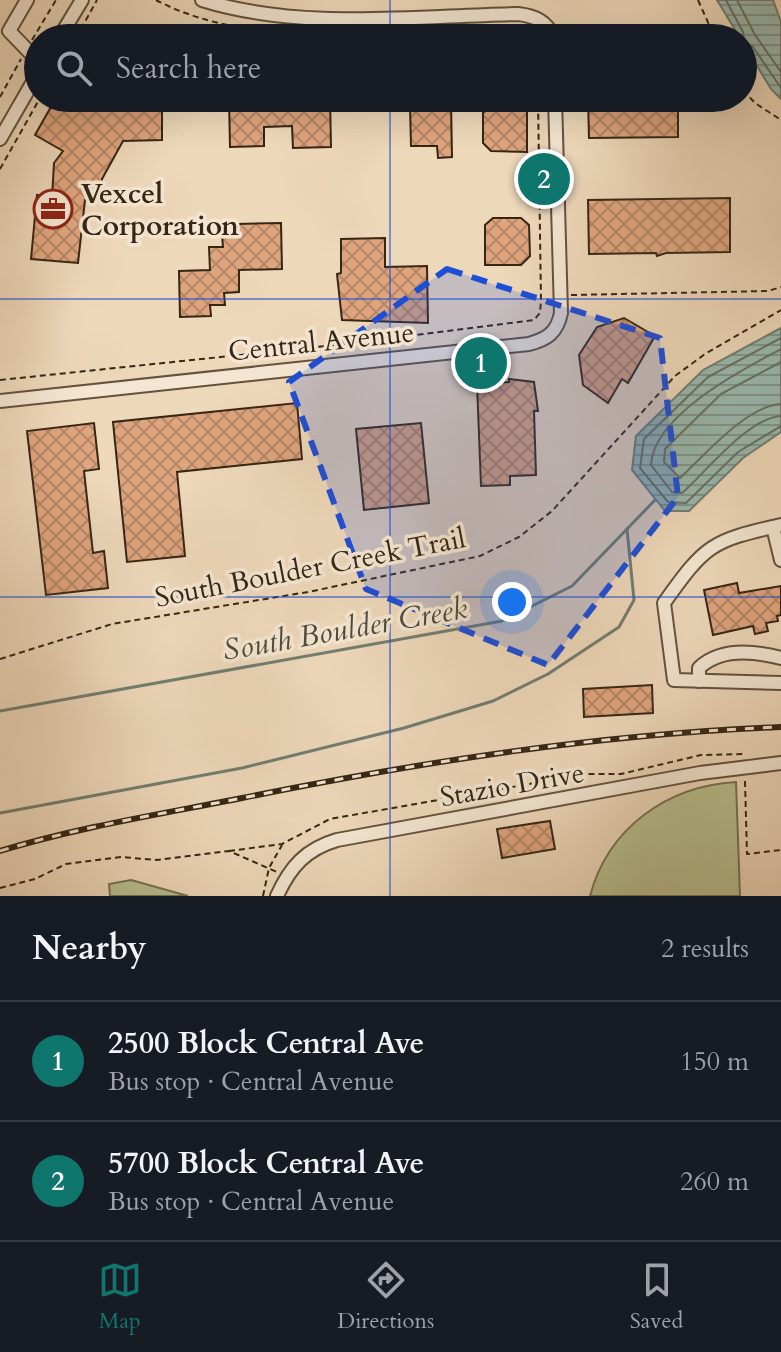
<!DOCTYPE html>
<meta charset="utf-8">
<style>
:root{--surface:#171b24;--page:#242831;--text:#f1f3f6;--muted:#9ea1a6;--line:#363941;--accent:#0f766e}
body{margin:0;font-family:Cardo,serif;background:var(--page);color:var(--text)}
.you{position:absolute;left:512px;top:602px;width:28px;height:28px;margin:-20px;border:6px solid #fff;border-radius:50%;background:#1a73e8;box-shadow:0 0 0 12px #1a73e833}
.badge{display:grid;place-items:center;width:52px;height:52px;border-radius:50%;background:var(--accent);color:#fff;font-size:26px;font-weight:700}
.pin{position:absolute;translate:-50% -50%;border:4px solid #fff;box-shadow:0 2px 8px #0006}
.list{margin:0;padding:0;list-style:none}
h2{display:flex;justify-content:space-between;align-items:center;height:104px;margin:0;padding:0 32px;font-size:34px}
h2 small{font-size:26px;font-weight:400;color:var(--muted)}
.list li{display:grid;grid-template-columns:52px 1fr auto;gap:24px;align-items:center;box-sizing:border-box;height:120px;padding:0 32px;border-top:2px solid var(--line)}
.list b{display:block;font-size:30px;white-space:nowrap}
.list p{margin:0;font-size:26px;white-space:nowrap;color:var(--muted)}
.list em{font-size:26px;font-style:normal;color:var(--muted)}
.icon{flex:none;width:44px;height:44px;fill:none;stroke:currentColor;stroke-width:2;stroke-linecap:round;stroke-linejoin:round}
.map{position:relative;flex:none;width:781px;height:896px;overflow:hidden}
.search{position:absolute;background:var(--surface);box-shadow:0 8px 32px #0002;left:24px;right:24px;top:24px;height:88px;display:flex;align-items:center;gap:20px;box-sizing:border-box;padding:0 28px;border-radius:44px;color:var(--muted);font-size:30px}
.sheet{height:344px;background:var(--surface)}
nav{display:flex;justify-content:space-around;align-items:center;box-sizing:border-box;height:112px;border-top:2px solid var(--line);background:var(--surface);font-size:22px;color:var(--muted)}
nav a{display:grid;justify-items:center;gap:4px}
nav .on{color:var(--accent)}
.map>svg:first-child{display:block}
.garden{fill:#b8bf90;stroke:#767252;stroke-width:2}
.water{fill:url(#water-rules);stroke:#717e72;stroke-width:2}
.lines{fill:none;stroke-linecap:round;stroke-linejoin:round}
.shore{stroke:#677062;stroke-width:2}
.stream{stroke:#717e72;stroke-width:3}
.building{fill:url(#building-cross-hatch);stroke:#352615;stroke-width:2}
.minor-casing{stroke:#63523e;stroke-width:16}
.path{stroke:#352615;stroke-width:2;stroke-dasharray:6 4;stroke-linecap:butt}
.minor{stroke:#f4e6d2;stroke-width:12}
.rail-casing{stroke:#352615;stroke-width:6}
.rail{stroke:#f4e6d2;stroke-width:3;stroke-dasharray:9;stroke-linecap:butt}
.marked{fill:#1d4ed8;fill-opacity:0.2;stroke:#1d4ed8;stroke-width:6;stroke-dasharray:16 10;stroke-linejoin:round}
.grid{fill:none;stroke:#1d4ed8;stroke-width:2;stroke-opacity:0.55}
.labels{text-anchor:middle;stroke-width:7;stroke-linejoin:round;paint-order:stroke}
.poi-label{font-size:28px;font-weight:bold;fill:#352615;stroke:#f4e6d2;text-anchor:start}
.street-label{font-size:28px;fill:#352615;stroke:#f4e6d2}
.water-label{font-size:30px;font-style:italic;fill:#4e4b3c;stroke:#f4e6d2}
</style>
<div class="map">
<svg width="781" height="896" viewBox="0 0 781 896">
<defs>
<pattern id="water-rules" width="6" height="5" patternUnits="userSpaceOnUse" patternTransform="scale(2)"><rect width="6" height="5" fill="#99b9b0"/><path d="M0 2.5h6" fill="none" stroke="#7e968e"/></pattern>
<pattern id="building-cross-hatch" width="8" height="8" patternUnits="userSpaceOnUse" patternTransform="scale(2)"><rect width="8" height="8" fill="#dfa57e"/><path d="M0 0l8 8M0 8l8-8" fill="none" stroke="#b68666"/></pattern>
</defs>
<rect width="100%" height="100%" fill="#eed8ba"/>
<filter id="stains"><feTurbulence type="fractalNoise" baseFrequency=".0025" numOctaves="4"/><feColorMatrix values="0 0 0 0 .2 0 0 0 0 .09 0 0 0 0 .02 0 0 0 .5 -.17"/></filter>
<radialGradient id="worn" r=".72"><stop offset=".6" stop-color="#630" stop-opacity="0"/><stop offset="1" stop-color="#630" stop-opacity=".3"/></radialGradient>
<g class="garden">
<path d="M736,782L740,896H590C608,828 667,786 736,782Z"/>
<polygon points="131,880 188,896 110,896 109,884"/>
</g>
<g class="water">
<polygon points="717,0 773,0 781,22 781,99 771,89"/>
<polygon points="781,328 781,432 743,458 689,511 665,511 632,470 636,436 703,370"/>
</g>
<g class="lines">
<g class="shore">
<polyline points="726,0 743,32 744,41 753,47 781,88"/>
<polyline points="737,0 755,35 781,72"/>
<polyline points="781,338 708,377 644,439 640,468 668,502 686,503 738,452 781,426"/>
<path d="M781,349C741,370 653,416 651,465L672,492L682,493C706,472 748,418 781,416"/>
<path d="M781,362L721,394L665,449L664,462L680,478C705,455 746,406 781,404"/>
</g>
<g class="stream">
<polyline points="0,711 502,621 572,586 655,500"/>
<polyline points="0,813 242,768 404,728 493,701 548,674 619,627 634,600 627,529"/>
</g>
</g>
<g class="building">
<polygon points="56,98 68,98 90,110 97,98 162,98 162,140 123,141 102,179 102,201 85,200 78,263 31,259 37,195 52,197 54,163 63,151 35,135"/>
<polygon points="229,98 330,98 331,147 293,148 292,126 264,127 264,146 230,147"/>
<polygon points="588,98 653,98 653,107 678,106 678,137 589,138"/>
<polygon points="423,101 451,102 452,157 438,158 437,146 411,146 410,106 423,106"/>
<polygon points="518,105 527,111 527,152 491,151 483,143 483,113 491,106"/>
<polygon points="730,198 730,252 666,253 657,256 656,253 589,254 588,200"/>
<polygon points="493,218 521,218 529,225 530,256 521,265 485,265 485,225"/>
<polygon points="281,223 282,269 239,270 239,292 224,293 225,305 210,305 211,316 180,317 179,271 210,270 209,247 223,247 222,235 237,235 237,224"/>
<polygon points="385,238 385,267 427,266 428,323 342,320 337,274 341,273 341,239"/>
<polygon points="624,318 655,336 628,383 622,379 608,403 583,385 579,355 597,327"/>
<polygon points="509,379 534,382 538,411 534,411 536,475 510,476 510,485 481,486 477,384 509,382"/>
<polygon points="297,403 302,459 177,472 185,556 127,562 113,422"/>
<polygon points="94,423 99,469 84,471 93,553 104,551 108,588 46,595 27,431"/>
<polygon points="421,423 429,503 364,510 356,429"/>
<polygon points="737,583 739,593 781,586 781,615 777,616 778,621 766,623 768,631 755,634 753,626 713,635 704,590"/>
<polygon points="652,685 653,713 584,717 583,689"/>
<polygon points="550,821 555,849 502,858 497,829"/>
</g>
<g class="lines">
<defs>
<g id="minor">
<polyline points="27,0 9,31 38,61"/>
<path d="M202,0C302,31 414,16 518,14C535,16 547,21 554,38"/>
<polyline points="59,38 82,0"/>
<polyline points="0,139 38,73"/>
<path d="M0,401L529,344C547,339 557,333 561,313L555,98"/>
<path d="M781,525C711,541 706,544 664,603L674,680L781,683"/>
<polyline points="773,527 781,560"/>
<path d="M699,681V668C720,648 754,651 781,658"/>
<path d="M277,896C290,867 306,849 337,840L700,773L781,763"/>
</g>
</defs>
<use href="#minor" class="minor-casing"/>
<g class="path">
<path d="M156,0C254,52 405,34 515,31L534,38"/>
<polyline points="698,0 715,38"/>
<polyline points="76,38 97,0"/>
<polyline points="32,40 56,0"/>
<polyline points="743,90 755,103 781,120"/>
<polyline points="0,97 21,59"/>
<polyline points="0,169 40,98"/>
<polyline points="571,295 768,291 781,287"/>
<polyline points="0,380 336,345 534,320 540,313 541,301 538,98"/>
<polyline points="0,659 112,624 308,592 480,556 519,537 552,511 675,376 705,354 781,310"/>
<polyline points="745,781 747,854 781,850"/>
<polyline points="229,851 282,844 330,819 586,774 621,774 701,755 745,754"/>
<polyline points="0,888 35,879 66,864 121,857 157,860 229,851 277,872"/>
<polyline points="263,896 269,868 282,845"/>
</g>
<use href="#minor" class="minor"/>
<defs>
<path id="rail" d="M0,851C79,827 161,814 242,798C421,762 599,734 781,727"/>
</defs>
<use href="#rail" class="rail-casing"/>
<use href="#rail" class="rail"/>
</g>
<path class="marked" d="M447,269L660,338L678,497L548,665L366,589L289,382Z"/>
<path class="grid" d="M390,0V38M390,98V896M0,299H781M0,597H781"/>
<defs>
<symbol id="office-ring" viewBox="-11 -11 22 22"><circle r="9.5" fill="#f4e6d2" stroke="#8f2418" stroke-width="1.5"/><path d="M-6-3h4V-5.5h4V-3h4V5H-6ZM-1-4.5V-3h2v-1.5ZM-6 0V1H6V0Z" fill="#8f2418"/></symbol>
</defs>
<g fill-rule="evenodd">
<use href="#office-ring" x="31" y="187" width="44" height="44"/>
</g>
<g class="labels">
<g class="poi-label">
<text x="81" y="203">Vexcel<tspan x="81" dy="32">Corporation</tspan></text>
</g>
<g class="street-label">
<text transform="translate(321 341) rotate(-6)" y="10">Central Avenue</text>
<text transform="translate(310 567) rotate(-11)" y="10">South Boulder Creek Trail</text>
<text transform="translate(512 784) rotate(-10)" y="10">Stazio Drive</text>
</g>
<g class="water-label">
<text transform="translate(345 629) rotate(-10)" y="10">South Boulder Creek</text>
</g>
</g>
<rect width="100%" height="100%" filter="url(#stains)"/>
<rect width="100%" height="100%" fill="url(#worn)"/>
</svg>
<div class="you"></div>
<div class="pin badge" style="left:481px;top:363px">1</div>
<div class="pin badge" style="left:544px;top:179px">2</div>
<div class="search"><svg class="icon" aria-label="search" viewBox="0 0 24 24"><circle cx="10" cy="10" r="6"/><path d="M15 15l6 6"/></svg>Search here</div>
</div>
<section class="sheet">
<h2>Nearby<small>2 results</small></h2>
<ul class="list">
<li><span class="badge">1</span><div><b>2500 Block Central Ave</b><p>Bus stop · Central Avenue</p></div><em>150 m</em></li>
<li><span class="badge">2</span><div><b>5700 Block Central Ave</b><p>Bus stop · Central Avenue</p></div><em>260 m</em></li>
</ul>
</section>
<nav>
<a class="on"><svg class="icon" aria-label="map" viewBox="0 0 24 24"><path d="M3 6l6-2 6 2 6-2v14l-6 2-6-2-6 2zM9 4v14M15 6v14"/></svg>Map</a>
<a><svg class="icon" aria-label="directions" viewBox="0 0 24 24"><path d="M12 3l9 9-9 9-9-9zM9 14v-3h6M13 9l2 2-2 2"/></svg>Directions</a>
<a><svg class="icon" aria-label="saved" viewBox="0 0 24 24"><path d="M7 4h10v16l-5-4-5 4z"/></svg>Saved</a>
</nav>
